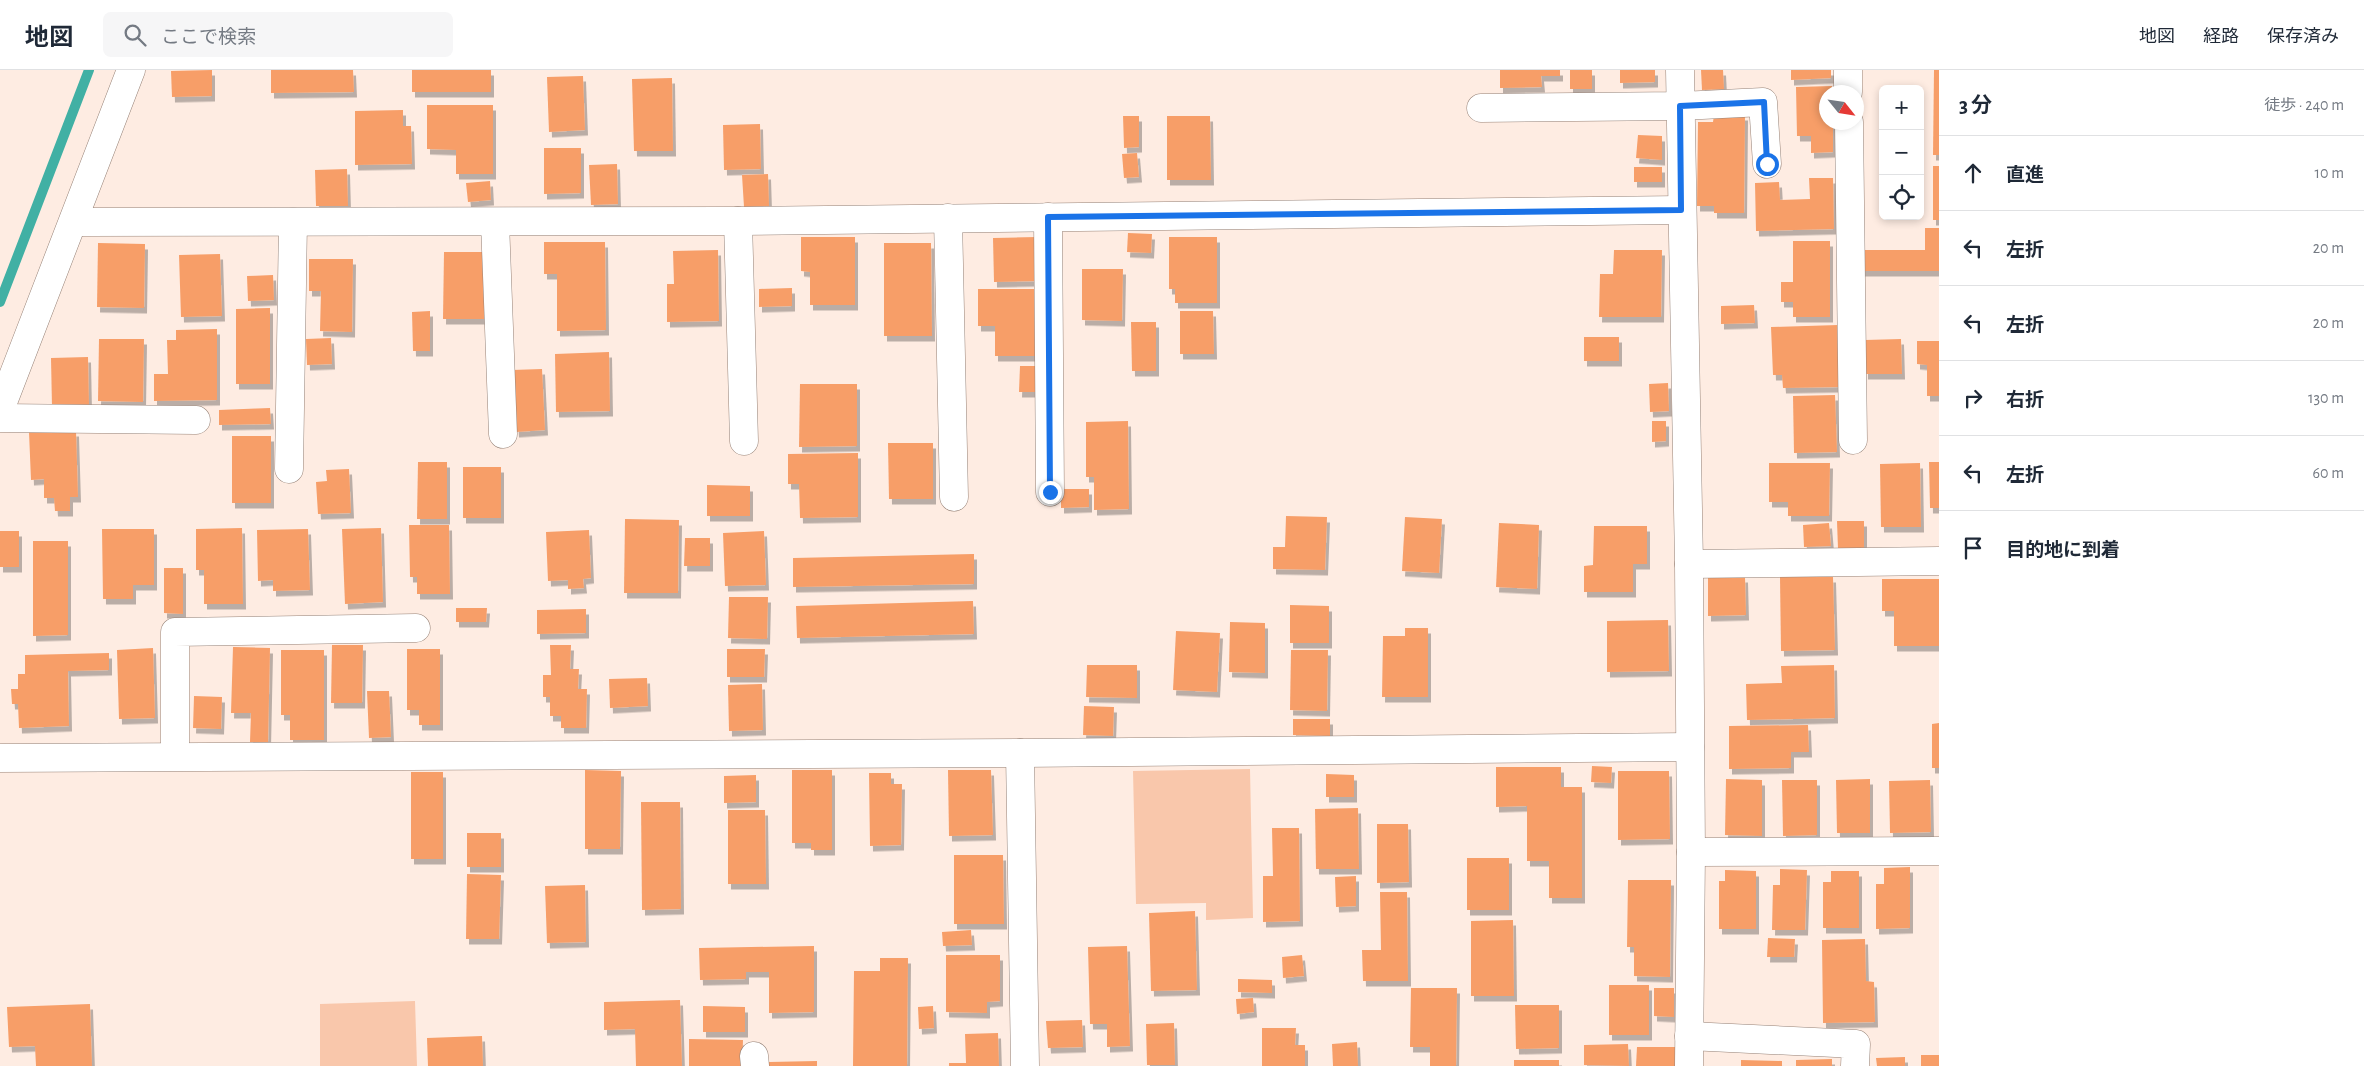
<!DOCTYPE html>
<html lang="ja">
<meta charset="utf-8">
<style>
:root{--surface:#fff;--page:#f6f6f7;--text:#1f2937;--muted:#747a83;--line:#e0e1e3}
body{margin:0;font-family:"Alegreya Sans","Noto Sans JP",sans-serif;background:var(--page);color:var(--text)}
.controls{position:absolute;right:15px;top:15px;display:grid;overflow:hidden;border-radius:8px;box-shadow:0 2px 8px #0003}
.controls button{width:45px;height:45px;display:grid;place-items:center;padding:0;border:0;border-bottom:1px solid var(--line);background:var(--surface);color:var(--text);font:25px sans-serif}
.compass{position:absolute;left:1819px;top:15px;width:45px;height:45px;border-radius:50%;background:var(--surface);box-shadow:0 2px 8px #0003;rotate:120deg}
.stop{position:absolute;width:15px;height:15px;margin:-11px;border:4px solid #1a73e8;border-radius:50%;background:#fff}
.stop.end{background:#1a73e8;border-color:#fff;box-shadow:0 1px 5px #0008}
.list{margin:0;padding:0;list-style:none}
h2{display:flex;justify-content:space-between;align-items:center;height:65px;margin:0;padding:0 20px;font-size:21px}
h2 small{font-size:16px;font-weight:400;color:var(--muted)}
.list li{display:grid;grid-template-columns:32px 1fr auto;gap:15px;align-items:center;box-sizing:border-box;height:75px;padding:0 20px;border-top:1px solid var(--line)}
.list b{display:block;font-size:19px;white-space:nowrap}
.list em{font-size:16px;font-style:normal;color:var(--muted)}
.icon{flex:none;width:28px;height:28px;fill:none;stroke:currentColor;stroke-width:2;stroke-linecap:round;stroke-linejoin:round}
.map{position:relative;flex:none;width:1939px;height:996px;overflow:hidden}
header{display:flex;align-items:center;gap:30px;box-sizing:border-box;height:70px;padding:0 25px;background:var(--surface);border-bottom:1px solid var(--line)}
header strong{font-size:24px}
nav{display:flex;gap:28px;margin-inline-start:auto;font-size:18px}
.search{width:350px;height:45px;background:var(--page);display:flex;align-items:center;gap:12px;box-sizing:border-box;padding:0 18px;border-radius:8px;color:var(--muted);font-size:19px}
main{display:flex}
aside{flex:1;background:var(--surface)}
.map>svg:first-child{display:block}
.green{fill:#f9c7ab}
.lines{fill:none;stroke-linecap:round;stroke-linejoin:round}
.stream{stroke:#41b0a4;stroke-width:10}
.building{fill:#f79e68;filter:url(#shadow)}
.minor-casing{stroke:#968277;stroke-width:29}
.minor{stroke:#fff;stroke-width:28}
.route{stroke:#1a73e8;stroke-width:6}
</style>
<header>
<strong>地図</strong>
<div class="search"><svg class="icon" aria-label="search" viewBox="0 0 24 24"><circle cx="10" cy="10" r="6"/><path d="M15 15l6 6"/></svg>ここで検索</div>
<nav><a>地図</a><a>経路</a><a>保存済み</a></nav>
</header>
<main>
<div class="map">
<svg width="1939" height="996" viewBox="0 0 1939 996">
<defs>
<filter id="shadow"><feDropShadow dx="3" dy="5.5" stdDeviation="0" flood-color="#0004"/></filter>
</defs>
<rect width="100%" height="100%" fill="#feece2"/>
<g class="green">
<polygon points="1250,699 1253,848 1206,850 1206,833 1136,834 1133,701"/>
<polygon points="415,931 417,996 320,996 320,934"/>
</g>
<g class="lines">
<polyline class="stream" points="0,232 89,0"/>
</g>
<g class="building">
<polygon points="212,0 212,26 172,27 171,1"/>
<polygon points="271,0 353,0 354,22 271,23"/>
<rect x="412" y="0" width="79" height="22"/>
<polygon points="1500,0 1560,0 1560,6 1541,6 1542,17 1500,18"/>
<rect x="1570" y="0" width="22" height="19"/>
<polygon points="1620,0 1655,0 1655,12 1620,13"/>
<polygon points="1701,0 1723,0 1724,19 1702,20"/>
<polygon points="1791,0 1831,0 1831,8 1791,10"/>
<polygon points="1934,0 1939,0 1939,85 1933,85"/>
<polygon points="583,6 585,60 549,62 547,7"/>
<polygon points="672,8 673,81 634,81 632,9"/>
<polygon points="1832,16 1832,22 1826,22 1826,52 1833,52 1833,82 1811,83 1811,66 1797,66 1796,17"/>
<polygon points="427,35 493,35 493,104 456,104 456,80 427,79"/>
<polygon points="403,40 403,56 411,56 412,94 355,95 355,41"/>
<polygon points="1714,45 1745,45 1744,143 1714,143 1714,136 1697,136 1698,52 1713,52"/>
<polygon points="1123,46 1139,46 1139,77 1124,78"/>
<polygon points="1167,46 1210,46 1211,110 1167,110"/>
<polygon points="760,54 761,99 724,100 723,55"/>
<polygon points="1638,65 1662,66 1662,90 1636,88"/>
<polygon points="544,78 581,78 581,123 544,124"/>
<polygon points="1137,83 1139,107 1124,108 1122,84"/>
<polygon points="617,94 618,134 591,135 589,95"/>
<rect x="1933" y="96" width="6" height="54"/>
<rect x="1634" y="97" width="28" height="15"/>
<polygon points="347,99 348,136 316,136 315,100"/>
<polygon points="768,104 769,136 744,137 742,105"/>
<polygon points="1809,108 1833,108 1834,159 1756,161 1755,113 1779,112 1780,130 1810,129"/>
<polygon points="490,111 491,130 468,132 466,113"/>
<polygon points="1925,158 1939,158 1939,201 1862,201 1862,180 1925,180"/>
<polygon points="1128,163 1152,164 1151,183 1127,182"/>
<polygon points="801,167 855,167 855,235 810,235 810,202 801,201"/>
<polygon points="1038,167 1039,211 994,212 993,168"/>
<polygon points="1169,167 1217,167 1217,233 1175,233 1175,219 1169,219"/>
<polygon points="1793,171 1830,171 1830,247 1793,247 1793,232 1781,232 1781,212 1793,212"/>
<polygon points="544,172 605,172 606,260 557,261 557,204 544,204"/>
<polygon points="98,173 145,174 144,238 97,237"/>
<polygon points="884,173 931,173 932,266 884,266"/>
<polygon points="718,180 719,251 667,252 667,214 674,214 673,181"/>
<polygon points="1614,180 1662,180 1661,247 1599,247 1600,204 1613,204"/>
<polygon points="444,182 484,182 484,249 443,249"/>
<polygon points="220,184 222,246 181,247 179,185"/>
<polygon points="309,189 353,189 352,262 320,261 321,221 309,221"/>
<polygon points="1082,199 1123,199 1122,251 1082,250"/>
<polygon points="273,205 274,230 248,231 247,206"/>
<polygon points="792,218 792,236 759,237 759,219"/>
<polygon points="978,219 1035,219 1035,286 995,286 995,256 978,256"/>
<polygon points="1754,235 1755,253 1721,254 1721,236"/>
<polygon points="270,238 270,314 236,314 236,239"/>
<polygon points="430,241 430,281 413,281 412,242"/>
<polygon points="1180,241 1213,241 1214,284 1180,284"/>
<polygon points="1131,252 1156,252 1156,301 1132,301"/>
<polygon points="1838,255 1839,317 1783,318 1782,305 1773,305 1771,257"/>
<polygon points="217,259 217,330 154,331 154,304 168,304 167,270 176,270 176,260"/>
<rect x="1584" y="267" width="35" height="24"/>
<polygon points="331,268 332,294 307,295 306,269"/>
<polygon points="99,269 144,269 143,332 98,331"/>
<polygon points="1901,269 1902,304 1865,304 1865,270"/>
<polygon points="1917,271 1939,271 1939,326 1927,326 1927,295 1917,294"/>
<polygon points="609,282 610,341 556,342 555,284"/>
<polygon points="88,287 89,336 52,337 51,288"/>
<polygon points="1020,296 1037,296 1037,322 1019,322"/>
<polygon points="542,299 545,360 516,362 512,300"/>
<polygon points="1668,313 1669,341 1650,342 1649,314"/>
<polygon points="800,314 857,314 857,376 799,377"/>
<polygon points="1835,325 1837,382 1794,383 1793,326"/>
<polygon points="270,338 271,354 219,355 219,340"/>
<polygon points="1128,351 1129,439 1094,440 1094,407 1086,407 1086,352"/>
<polygon points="1652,351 1666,351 1666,371 1652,372"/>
<polygon points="76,361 78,427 70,427 70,441 55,441 54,428 44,428 44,409 31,410 29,362"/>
<rect x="232" y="366" width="39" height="67"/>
<polygon points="888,373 933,373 933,429 889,429"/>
<polygon points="858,383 858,447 800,448 799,414 788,414 788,384"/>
<polygon points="418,392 447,392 447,449 417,449"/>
<polygon points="1929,392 1939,392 1939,438 1930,438"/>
<polygon points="1769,393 1830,393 1829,446 1788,446 1788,432 1769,432"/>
<polygon points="1920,393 1921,457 1881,457 1880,394"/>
<rect x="463" y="397" width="38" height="51"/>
<polygon points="349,399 351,443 318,444 316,412 327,411 326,400"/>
<polygon points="707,415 750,416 750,446 707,446"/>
<polygon points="1061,419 1089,419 1089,437 1061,438"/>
<polygon points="1286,446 1327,447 1325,500 1273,499 1273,477 1285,477"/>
<polygon points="1405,447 1442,449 1439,503 1402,501"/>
<polygon points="625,449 679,450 678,523 624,523"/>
<polygon points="1837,451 1864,451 1864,478 1838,479"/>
<polygon points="1499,453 1539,455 1537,519 1496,517"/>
<polygon points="1829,453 1831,476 1804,477 1803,455"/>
<polygon points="409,455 449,455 450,524 417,524 417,507 410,507"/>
<polygon points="1594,456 1647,456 1647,494 1633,494 1633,522 1584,522 1584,496 1593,495"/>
<polygon points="242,458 243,534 204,534 204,500 196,500 196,459"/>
<polygon points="381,458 383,532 345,534 342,459"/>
<polygon points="102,459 154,459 154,515 133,515 133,529 103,529"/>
<polygon points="308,459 310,520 273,521 273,510 258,511 257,460"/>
<polygon points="589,460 591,508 583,509 584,518 568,519 568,510 548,511 546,462"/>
<rect x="0" y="461" width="19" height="36"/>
<polygon points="764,461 766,515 725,516 723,463"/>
<polygon points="685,468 710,468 710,496 684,496"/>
<polygon points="33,471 68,471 68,565 33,566"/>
<polygon points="974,484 974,514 793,517 793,488"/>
<polygon points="164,498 183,498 183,544 164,543"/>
<polygon points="1745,507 1746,545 1708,546 1708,508"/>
<polygon points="1780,507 1833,507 1835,580 1781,581"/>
<polygon points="1882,509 1939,509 1939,576 1894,576 1894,541 1882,541"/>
<polygon points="729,527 768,527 767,569 728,568"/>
<polygon points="973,531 974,564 797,568 796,536"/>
<polygon points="1290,535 1329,536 1329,573 1290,573"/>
<polygon points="456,538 487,538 486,552 456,552"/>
<polygon points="586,539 586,563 537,564 537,540"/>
<polygon points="1668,550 1669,601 1607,602 1607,551"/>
<polygon points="1230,552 1265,553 1265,603 1229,602"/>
<polygon points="1405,558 1428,558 1428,627 1382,627 1383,566 1405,566"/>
<polygon points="1176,561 1220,563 1217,622 1173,620"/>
<polygon points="332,575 363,575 362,633 331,633"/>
<polygon points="550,575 571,575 570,599 579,599 578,619 587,619 586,658 561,658 561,646 550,646 550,627 543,627 543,605 551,605"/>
<polygon points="233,577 270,578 268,672 250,672 251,643 231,643"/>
<polygon points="153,578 155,648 119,649 117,580"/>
<polygon points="407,579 440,579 440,655 419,655 419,640 407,640"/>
<polygon points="727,579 765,579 764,607 727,607"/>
<polygon points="281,580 324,580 324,670 290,670 290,645 281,645"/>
<polygon points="1291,580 1328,580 1327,641 1290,640"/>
<polygon points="109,583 109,600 68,601 69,656 19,658 18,634 12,634 11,619 18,619 18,604 25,604 25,585"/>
<polygon points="1087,595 1137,595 1137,628 1086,627"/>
<polygon points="1834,595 1835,648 1747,650 1746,614 1782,613 1781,596"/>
<polygon points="647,608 648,636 610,638 609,609"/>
<polygon points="762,614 763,660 729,661 728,615"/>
<polygon points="367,621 389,621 391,667 369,668"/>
<polygon points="194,626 222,627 221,659 193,658"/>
<polygon points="1084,636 1114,637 1113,666 1083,665"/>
<polygon points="1293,649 1330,649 1330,666 1293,665"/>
<polygon points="1939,653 1939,698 1932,698 1932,654"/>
<polygon points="1808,655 1809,682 1791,682 1791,698 1729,699 1729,656"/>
<polygon points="1592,696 1612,697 1611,713 1591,712"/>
<polygon points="1496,697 1561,697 1561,717 1582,717 1582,828 1549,828 1549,791 1527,791 1527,736 1496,737"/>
<polygon points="585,700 621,701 620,779 585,779"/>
<polygon points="792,700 832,700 832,780 811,780 811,773 792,773"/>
<polygon points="948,700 991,700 993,765 949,766"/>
<polygon points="1618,701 1669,701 1670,769 1618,770"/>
<rect x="411" y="702" width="32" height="87"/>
<polygon points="869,703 891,703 891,714 902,714 901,775 870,776"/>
<polygon points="1326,704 1354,705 1354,727 1326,727"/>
<polygon points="756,705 756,732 724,733 724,706"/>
<polygon points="1726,709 1762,710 1762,766 1725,765"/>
<polygon points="1870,709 1870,763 1837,763 1836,710"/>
<polygon points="1782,710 1817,710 1817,765 1783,766"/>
<polygon points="1930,710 1931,762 1890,763 1889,711"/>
<polygon points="641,732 680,732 681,839 642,840"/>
<polygon points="1358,738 1359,799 1316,799 1315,739"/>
<polygon points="728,740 765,740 766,814 728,814"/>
<polygon points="1377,754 1408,754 1409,812 1377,813"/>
<polygon points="1272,758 1299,758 1300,851 1263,852 1263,806 1273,806"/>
<rect x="467" y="763" width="34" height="34"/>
<polygon points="954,785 1003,785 1004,854 954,854"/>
<rect x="1467" y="788" width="42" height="52"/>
<polygon points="1910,797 1910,858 1876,859 1876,814 1884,814 1884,798"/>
<polygon points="1780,799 1807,800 1805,860 1772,860 1773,815 1780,815"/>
<polygon points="1725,800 1756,801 1756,859 1719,859 1719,811 1725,811"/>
<polygon points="1831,801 1859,801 1859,858 1823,858 1823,812 1831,812"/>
<polygon points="467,804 501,805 499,869 466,869"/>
<polygon points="1356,806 1356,836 1336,837 1335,807"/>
<polygon points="1628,810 1671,810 1670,907 1634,906 1634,877 1627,877"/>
<polygon points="585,815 586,872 547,873 545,816"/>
<polygon points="1380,822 1407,822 1408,911 1363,911 1362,880 1381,880"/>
<polygon points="1195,841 1197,920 1151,921 1149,843"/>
<polygon points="1513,850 1514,926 1471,926 1471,851"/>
<polygon points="971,860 972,875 943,876 942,862"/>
<polygon points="1768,868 1795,869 1794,887 1767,887"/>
<polygon points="1865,869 1866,911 1874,912 1875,952 1823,953 1822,870"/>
<polygon points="814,876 814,942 769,943 769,902 746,902 746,909 700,910 699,878"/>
<polygon points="1127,876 1130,976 1107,977 1107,954 1090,954 1088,877"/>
<polygon points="946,885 1000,885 1000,931 987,932 987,943 946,942"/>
<polygon points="1302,885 1304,906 1283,908 1282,887"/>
<polygon points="880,888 908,888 907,996 853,996 854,901 880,901"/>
<polygon points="1238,909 1272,910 1272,923 1238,922"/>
<rect x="1609" y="915" width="40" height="50"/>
<polygon points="1411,918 1457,918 1456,996 1430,996 1430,977 1410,977"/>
<polygon points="1654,918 1674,918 1674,947 1654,946"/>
<polygon points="1253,928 1254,942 1237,944 1236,929"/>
<polygon points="680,930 682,996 636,996 635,959 604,960 604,932"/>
<polygon points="90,934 92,996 36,996 35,976 9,977 7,937"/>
<polygon points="1515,935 1559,935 1559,978 1516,979"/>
<polygon points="703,936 745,937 745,962 703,962"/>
<polygon points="933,936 934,958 919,959 918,937"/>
<polygon points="1082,950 1083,977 1048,978 1046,951"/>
<polygon points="1174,953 1175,995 1147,995 1146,954"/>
<polygon points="1262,958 1296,958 1295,975 1305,975 1305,996 1262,996"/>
<polygon points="998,963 999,996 949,996 949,993 966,993 965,964"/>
<polygon points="482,966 483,996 428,996 427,968"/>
<polygon points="689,969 743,970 742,996 689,996"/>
<polygon points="1357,972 1358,996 1333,996 1332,974"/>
<polygon points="1628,974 1629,996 1584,995 1584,975"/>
<polygon points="1637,977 1676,977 1676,996 1636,996"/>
<rect x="1921" y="985" width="18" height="11"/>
<polygon points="1905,987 1905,996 1877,996 1876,988"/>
<polygon points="1832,989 1832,996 1796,996 1796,990"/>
<rect x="1514" y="990" width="45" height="6"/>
<polygon points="1741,990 1782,991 1782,996 1741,996"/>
<polygon points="817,991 817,996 769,996 769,992"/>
</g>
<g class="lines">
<defs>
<g id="minor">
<polyline points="1680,0 1689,494 1691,782 1689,996"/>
<polyline points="1848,0 1848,22"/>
<polyline points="1481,38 1681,36 1763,32 1767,94"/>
<polyline points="1849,52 1853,370"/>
<polyline points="1048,147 1050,422"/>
<polyline points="948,148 954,427"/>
<polyline points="738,151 744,371"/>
<polyline points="74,152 738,151 1681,140"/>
<polyline points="495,152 503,364"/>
<polyline points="0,340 131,0"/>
<polyline points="0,348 196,350"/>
<polyline points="289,399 293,152"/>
<polyline points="1689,494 1939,491"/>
<polyline points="1020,683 1025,996"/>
<polyline points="175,686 175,562 416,558"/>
<polyline points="0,688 1020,683 1690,677"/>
<polyline points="1691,782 1939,781"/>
<polyline points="1689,966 1856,974 1855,996"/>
<polyline points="754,986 755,996"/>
</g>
</defs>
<use href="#minor" class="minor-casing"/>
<use href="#minor" class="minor"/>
</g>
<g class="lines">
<polyline class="route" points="1050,422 1048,147 1681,140 1680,36 1764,32 1767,94"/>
</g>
</svg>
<div class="controls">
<button>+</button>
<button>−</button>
<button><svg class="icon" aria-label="locate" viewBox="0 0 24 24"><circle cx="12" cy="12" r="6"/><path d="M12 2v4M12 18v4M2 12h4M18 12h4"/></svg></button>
</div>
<svg class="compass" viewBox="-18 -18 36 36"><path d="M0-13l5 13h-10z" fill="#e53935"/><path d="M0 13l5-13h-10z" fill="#747a83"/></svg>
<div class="stop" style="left:1767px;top:94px"></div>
<div class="stop end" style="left:1050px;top:422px"></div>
</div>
<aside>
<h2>3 分<small>徒歩 · 240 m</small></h2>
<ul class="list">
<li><svg class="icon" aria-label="ahead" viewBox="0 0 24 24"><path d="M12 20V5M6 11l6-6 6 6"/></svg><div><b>直進</b></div><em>10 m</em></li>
<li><svg class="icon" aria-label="left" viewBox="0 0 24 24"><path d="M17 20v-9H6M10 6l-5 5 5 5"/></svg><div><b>左折</b></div><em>20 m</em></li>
<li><svg class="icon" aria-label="left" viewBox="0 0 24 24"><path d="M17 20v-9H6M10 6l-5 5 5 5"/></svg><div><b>左折</b></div><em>20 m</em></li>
<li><svg class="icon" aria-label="right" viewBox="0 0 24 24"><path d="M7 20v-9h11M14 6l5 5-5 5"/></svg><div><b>右折</b></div><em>130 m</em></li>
<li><svg class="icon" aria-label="left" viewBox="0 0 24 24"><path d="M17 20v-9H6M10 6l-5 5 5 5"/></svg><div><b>左折</b></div><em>60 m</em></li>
<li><svg class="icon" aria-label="arrive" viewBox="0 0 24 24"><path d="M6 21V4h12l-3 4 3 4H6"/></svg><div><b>目的地に到着</b></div></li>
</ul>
</aside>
</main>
